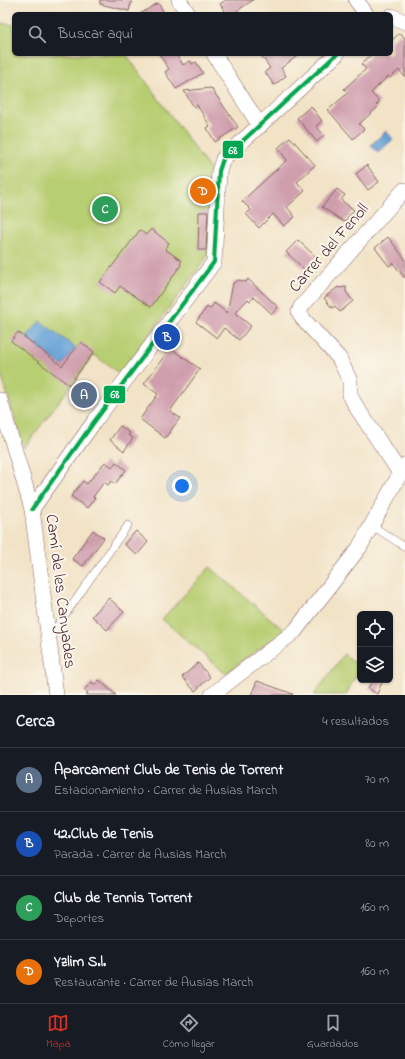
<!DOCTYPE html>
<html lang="es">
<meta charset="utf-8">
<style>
:root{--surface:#171b24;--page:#242831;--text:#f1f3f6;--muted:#9ea1a6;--line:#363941;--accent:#d93025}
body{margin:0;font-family:"Indie Flower",sans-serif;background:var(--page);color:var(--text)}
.controls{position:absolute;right:12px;bottom:12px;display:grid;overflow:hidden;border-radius:6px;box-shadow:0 1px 3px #0004}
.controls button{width:36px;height:36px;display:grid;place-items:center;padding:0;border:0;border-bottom:1px solid var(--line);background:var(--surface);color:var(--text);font:20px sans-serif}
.you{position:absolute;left:182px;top:486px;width:14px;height:14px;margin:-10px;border:3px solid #fff;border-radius:50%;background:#1a73e8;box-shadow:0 0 0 6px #1a73e833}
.badge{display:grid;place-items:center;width:26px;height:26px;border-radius:50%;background:var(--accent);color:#fff;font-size:13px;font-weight:700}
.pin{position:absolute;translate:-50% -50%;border:2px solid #fff;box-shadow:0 1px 4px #0006}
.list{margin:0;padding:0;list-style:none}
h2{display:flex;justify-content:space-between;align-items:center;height:52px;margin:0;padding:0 16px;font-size:17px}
h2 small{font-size:13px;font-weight:400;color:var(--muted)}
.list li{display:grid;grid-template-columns:26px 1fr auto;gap:12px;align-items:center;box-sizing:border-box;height:64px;padding:0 16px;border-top:1px solid var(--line)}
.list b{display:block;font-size:15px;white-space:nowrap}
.list p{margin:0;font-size:13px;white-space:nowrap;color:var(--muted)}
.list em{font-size:13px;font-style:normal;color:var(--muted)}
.icon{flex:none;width:22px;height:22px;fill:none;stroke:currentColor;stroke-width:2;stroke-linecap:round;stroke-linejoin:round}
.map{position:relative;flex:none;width:405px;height:695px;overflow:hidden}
.search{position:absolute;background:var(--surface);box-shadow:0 1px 3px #0004;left:12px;right:12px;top:12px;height:44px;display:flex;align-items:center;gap:10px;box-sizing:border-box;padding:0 14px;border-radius:6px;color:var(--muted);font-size:15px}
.sheet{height:308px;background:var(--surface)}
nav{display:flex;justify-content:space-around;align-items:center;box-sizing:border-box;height:56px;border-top:1px solid var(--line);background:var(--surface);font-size:11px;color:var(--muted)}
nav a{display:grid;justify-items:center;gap:2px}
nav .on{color:var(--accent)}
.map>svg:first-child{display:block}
.green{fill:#b8ce72;stroke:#81764e}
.water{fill:#66a2d6;stroke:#586080}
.building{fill:#cf9ead}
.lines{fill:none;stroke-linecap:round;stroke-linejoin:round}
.service-casing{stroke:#856462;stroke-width:8}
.minor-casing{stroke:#856462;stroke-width:16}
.service{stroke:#fff;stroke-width:7}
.minor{stroke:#fff;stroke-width:15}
.bus-1-casing{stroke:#fbf7ec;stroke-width:7}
.bus-1{stroke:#00a651;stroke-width:4}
.labels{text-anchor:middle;stroke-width:4;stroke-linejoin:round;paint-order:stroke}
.street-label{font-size:17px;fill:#4a1f2b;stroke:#fbf7ec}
.line-badge{stroke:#fbf7ec;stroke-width:1.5}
.badge-label{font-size:11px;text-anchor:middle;font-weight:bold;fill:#fff}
</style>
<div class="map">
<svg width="405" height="695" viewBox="0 0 405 695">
<rect width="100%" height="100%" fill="#fbf7ec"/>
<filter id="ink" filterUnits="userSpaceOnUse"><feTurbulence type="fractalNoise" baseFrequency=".025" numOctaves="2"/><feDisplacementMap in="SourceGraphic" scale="8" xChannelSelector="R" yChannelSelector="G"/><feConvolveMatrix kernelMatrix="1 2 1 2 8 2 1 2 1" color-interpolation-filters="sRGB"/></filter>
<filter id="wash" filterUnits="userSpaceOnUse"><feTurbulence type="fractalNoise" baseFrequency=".012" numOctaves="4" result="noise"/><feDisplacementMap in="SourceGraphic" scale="16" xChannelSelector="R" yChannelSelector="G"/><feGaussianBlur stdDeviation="0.9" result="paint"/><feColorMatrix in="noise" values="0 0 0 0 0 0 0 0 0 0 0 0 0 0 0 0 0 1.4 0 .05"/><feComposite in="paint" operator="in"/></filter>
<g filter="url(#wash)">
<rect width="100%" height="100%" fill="#f2e3c7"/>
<g class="green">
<polygon points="0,23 14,25 14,54 126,54 211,171 209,248 207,257 120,374 94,355 24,448 0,371"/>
<polygon points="210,567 285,631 243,660 226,674 162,619"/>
<polygon points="344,654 360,667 346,695 314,695"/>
</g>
<g class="water">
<polygon points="386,131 393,139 378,153 371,145"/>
<polygon points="40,321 76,348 62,366 26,338"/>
</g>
<g id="blocks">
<g class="building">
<polygon points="100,0 132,0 129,11 100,4"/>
<polygon points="226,0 253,0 232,14 227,14 220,4"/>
<polygon points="158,3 165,14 140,14"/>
<polygon points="400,33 405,38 405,77 399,70 390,78 388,76 371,93 380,102 376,105 378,107 359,124 364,129 353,139 328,110 348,93 344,89 366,69 361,64 372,54 391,54 391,41"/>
<polygon points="159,54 176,54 183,65 190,61 192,64 196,62 203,73 176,89 165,72 169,69"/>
<polygon points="260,54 300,54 281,68 286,76 274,85 265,72 270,68"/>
<polygon points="211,88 238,127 215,142 207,128 210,126 197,105 194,107 184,91"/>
<polygon points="311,106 322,121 316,126 324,135 317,142 297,118"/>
<polygon points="290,137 315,165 297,182 305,191 287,207 295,217 284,226 273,214 259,228 246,214 251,210 242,201 287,160 278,148"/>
<polygon points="367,165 379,182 368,190 356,174"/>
<polygon points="337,189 345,195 341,200 354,210 344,222 322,207"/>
<polygon points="199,212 208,212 206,250 198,250"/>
<polygon points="151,229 169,243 165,249 182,261 180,263 181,265 151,307 120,286 115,293 100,282 140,230 146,235"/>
<polygon points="388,237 405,259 405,278 393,263 389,266 375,248"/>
<polygon points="298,240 316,257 304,269 286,252"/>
<polygon points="248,279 278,307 272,314 254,297 250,301 248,299 235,313 251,326 239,340 224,328 217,338 196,322 207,307 210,309 214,303 227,313 233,283 239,280 246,282"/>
<polygon points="338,287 339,288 346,287 346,292 353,301 340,312 335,306 332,308 324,298"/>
<polygon points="18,332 62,366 81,342 94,352 69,385 11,341"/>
<polygon points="170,348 200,369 170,411 180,418 165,438 140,419 158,394 144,384"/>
<polygon points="120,426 130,433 128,435 133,438 124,451 110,440"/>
<polygon points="105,462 112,467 116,462 126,470 115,484 111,481 108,485 104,482 93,497 95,498 87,508 71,496 83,481 87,484"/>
<polygon points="93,530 104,538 83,566 72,559"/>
<polygon points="136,531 148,542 137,555 124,544"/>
<polygon points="109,598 124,612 107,630 92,616"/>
<polygon points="198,663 210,677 195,691 182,677"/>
<polygon points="99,680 116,695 86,695 88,693 84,690 92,682 95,685"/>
<polygon points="373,680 383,680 377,694 368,688"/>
<polygon points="257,681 293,694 292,695 251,695"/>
</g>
</g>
</g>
<g filter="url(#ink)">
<use href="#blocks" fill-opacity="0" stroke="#856462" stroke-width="1"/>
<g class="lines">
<defs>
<g id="service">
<polyline points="371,525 405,547"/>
<polyline points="48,635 58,625 128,525"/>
</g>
<g id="minor">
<polyline points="179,0 188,14"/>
<polyline points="356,0 366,14"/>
<polyline points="391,16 405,22"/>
<polyline points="214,54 260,126"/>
<polyline points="0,400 32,509 56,695"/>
<polyline points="400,473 357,408 350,395 350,381 339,358 303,319 299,312 301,307 404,190"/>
<polyline points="32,509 94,422 214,262 219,171 223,159 337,54"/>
<polyline points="212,695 295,631 359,548 405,465"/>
</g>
</defs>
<use href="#service" class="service-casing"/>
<use href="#minor" class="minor-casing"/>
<use href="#service" class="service"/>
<use href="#minor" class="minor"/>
<defs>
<polyline id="bus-1" points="32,509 94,422 214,262 219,171 223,159 337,54"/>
</defs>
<use href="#bus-1" class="bus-1-casing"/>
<use href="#bus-1" class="bus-1"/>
</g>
</g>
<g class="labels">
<g class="street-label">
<text transform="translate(328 247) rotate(-49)" y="6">Carrer del Fenoll</text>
<text transform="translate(62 591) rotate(83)" y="6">Camí de les Canyades</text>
</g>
</g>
<g class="line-badge">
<rect x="222" y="140" width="22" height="19" rx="4" fill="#00a651"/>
<rect x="103" y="385" width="23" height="19" rx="4" fill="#00a651"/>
</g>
<g class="badge-label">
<text x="233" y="154">68</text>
<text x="115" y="398">68</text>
</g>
</svg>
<div class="controls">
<button><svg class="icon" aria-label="locate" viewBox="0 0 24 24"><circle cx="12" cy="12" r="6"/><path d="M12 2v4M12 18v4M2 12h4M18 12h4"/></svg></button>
<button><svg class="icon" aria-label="layers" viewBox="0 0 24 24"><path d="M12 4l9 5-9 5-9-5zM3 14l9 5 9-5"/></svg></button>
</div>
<div class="you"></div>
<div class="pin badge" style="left:84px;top:395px;background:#5c6f8a">A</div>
<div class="pin badge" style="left:167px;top:337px;background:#1a4fb4">B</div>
<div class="pin badge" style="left:105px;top:209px;background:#2e9e5b">C</div>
<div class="pin badge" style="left:203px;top:191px;background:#e8710a">D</div>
<div class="search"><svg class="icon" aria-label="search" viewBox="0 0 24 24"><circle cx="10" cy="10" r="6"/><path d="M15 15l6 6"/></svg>Buscar aquí</div>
</div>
<section class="sheet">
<h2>Cerca<small>4 resultados</small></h2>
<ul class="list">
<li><span class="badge" style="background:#5c6f8a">A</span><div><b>Aparcament Club de Tenis de Torrent</b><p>Estacionamiento · Carrer de Ausias March</p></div><em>70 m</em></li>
<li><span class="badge" style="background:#1a4fb4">B</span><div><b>42.Club de Tenis</b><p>Parada · Carrer de Ausias March</p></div><em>80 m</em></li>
<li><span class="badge" style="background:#2e9e5b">C</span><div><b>Club de Tennis Torrent</b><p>Deportes</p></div><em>160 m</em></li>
<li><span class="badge" style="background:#e8710a">D</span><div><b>Yzlim S.l.</b><p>Restaurante · Carrer de Ausias March</p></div><em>160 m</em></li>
</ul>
</section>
<nav>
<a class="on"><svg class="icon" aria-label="map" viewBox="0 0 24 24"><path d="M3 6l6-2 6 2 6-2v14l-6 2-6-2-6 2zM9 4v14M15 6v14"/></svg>Mapa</a>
<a><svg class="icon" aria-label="directions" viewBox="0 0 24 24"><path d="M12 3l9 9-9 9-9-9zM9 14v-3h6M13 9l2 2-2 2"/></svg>Cómo llegar</a>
<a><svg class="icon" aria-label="saved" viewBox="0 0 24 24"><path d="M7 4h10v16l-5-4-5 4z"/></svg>Guardados</a>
</nav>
